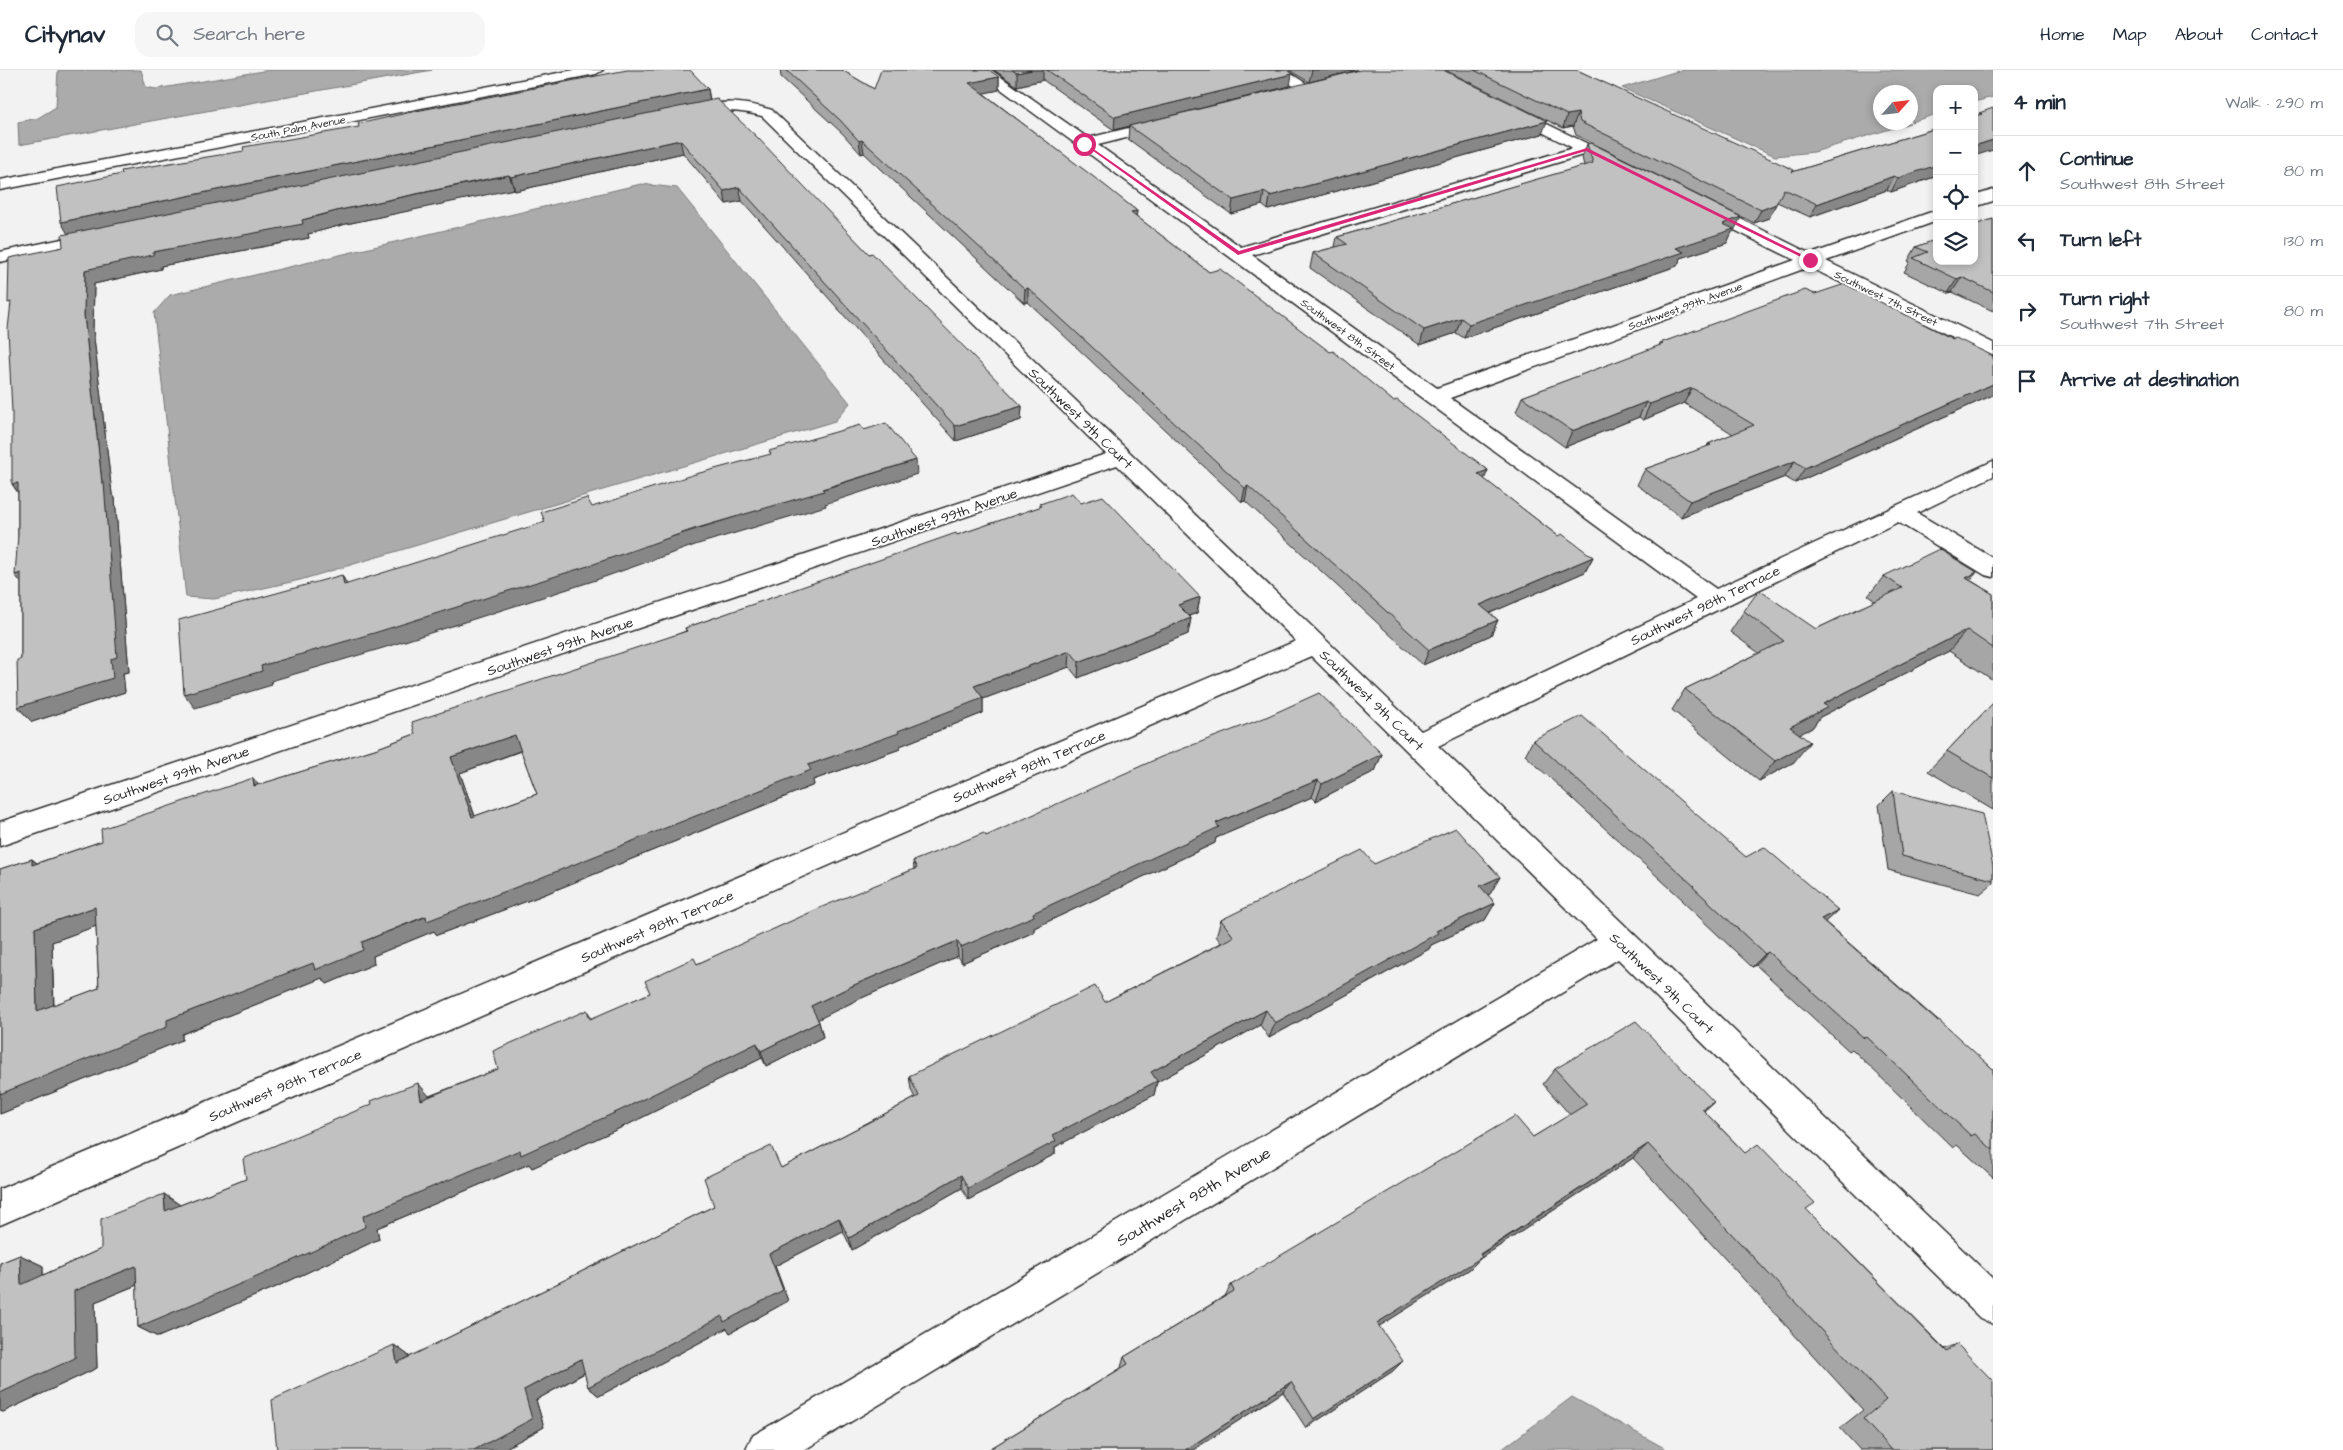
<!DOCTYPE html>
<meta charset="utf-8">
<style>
:root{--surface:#fff;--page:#f6f6f7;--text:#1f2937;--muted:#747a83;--line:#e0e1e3}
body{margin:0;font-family:"Architects Daughter",sans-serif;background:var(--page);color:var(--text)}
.controls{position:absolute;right:15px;top:15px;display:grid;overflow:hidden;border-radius:10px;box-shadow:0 2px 8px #0003}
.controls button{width:45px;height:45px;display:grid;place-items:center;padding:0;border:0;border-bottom:1px solid var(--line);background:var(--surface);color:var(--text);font:25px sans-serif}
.compass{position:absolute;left:1873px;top:15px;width:45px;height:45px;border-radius:50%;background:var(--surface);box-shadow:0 2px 8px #0003;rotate:63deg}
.stop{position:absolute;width:15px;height:15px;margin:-11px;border:4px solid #db2777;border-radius:50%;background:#fff}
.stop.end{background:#db2777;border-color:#fff;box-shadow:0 1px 5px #0008}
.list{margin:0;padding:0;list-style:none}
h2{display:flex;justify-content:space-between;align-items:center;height:65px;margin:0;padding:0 20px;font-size:21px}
h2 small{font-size:16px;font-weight:400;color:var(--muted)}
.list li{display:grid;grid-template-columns:32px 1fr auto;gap:15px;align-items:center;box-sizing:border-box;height:70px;padding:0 20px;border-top:1px solid var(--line)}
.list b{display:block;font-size:19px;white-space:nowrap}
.list p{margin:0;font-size:16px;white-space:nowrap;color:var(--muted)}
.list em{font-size:16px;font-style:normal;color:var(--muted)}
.icon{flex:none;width:28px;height:28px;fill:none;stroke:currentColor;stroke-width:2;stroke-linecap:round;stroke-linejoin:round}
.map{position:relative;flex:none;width:1993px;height:1380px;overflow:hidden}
header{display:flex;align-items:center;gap:30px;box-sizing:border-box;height:70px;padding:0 25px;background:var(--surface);border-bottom:1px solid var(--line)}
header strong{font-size:24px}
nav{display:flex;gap:28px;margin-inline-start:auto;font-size:18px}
.search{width:350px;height:45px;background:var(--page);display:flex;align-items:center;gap:12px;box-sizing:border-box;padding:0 18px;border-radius:15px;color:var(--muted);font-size:19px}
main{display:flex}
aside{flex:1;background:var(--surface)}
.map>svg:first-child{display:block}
.water{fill:#ababab;stroke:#787878}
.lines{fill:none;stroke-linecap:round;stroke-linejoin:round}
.minor-casing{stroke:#2b2b2b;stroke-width:3}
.secondary-casing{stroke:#2b2b2b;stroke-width:3}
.minor{fill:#fff;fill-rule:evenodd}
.secondary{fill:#fff;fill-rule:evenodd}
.wall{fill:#a6a6a6;stroke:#2b2b2b;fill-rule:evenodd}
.shaded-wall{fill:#878787;stroke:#2b2b2b}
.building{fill:#c1c1c1;stroke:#2b2b2b;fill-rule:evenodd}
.route{fill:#db2777}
.labels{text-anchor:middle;stroke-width:4;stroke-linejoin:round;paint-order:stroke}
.far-street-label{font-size:11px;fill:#2b2b2b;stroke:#fff}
.street-label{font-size:14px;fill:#2b2b2b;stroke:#fff}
.near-street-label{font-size:16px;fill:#2b2b2b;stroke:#fff}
</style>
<header>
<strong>Citynav</strong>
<div class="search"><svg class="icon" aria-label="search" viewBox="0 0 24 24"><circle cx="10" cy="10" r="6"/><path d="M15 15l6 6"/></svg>Search here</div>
<nav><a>Home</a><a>Map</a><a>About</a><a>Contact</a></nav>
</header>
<main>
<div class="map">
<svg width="1993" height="1380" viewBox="0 0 1993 1380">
<rect width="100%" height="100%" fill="#f2f2f2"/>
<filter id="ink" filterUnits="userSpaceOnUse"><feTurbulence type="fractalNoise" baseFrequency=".02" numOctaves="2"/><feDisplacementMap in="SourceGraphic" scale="10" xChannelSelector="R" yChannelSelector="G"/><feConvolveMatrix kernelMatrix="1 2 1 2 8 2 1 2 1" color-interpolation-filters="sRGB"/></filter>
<g filter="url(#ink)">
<g class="water">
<polygon points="58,0 141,0 146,17 156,19 269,0 432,0 19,75 18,52 38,48 56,37"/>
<polygon points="1681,0 1993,0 1993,27 1974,32 1974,19 1937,19 1937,44 1911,52 1910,22 1880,22 1880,52 1910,53 1814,82 1775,86 1622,18"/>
<polygon points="641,114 677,118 850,333 835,351 300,510 214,529 186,527 154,243 170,225"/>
<polygon points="1572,1327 1668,1380 1501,1380"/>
</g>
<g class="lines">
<defs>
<g id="minor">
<path d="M975,0H991L1088,68L1165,49L1170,51L1173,54L1170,57L1098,75L1241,177L1573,78L1507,44L1505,41L1512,37L1625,92L1627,95L1625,98L1619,100L1586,84L1252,185L1437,318L1795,190L1698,142L1696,138L1698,134H1710L1811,184L1937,140V151L1826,191L1993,273V287L1809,197L1450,328L1716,519L1993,391V406L1917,443L1993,488V507L1985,505L1898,452L1438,676L1993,1209V1254L1980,1248L1618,889L804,1380H746L752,1366L1597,869L1311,586L0,1155V1119L1296,571L1117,395L0,776V752L1106,384L762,46C734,38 716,41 688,47L681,43L683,40C719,31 736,29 772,40L1421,661L1696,529Z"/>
<polygon points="1268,0 1285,0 1315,19 1308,23 1303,22"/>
<polygon points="1993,120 1993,131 1974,137 1974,126"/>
<polygon points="100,161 106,162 109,166 106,170 0,192 0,182"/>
</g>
<polygon id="secondary" points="574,0 603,0 596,4 0,120 0,110"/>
</defs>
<use href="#minor" class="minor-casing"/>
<use href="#secondary" class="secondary-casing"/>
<use href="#minor" class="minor"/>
<use href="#secondary" class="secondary"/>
</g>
<g class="wall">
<polygon points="780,0 842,0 874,19 999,7 999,20 983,23 1137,141 1136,146 1209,202 1393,331 1488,400 1484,409 1558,466 1593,487 1585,502 1490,543 1498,550 1491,565 1423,595 1245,431 1242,432 1028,232 1024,233 864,83 861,84 842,63 781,7"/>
<polygon points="994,0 1287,0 1290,16 1114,60 1043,10 1017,16"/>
<polygon points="1289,0 1358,0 1309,12"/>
<polygon points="1445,0 1577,0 1792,102 1937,58 1937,106 1891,122 1887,120 1810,147 1777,132 1769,148 1754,153 1576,65 1573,56 1563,58"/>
<polygon points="708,19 710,30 869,184 1022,336 1021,350 956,371 742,131 726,134 683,83 515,121 514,119 501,121 346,154 308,164 309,168 161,196 161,199 94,214 93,259 112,424 115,428 129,602 123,603 125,622 32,652 18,637 21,589 21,512 18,465 18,423 12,414 63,177"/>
<polygon points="1129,56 1542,64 1268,140 1262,135 1231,144 1128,69"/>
<polygon points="1587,74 1734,161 1732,162 1727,173 1681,188 1677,196 1464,268 1456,263 1420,275 1310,198 1313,183 1335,177 1337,167 1584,96 1582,87"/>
<polygon points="1993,149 1993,241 1952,222 1948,223 1904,202 1910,192 1908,191 1916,177"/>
<polygon points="1815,224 1953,269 1993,286 1993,325 1795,413 1785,407 1681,447 1637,415 1645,399 1707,377 1708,374 1733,364 1684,333 1643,350 1639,347 1565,377 1516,342 1522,327 1659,276 1660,273"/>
<path d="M1081,433L1200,527L1197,543L1189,546L1191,548L1188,564L1078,608L1069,597L983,629V643L900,676V679L813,710L814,715L543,825L437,865L434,861L373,886L374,894L327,914L322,908L182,964V970L0,1044V799L32,789L37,793L102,771L258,715L375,679L415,664L686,561L685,558L1040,437V434ZM521,681L537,724L475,746L460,703ZM96,856L99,918L54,935L52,872Z"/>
<polygon points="1977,502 1970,510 1993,524 1993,610 1949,581 1820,647 1812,658 1799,664 1794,692 1759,711 1672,640 1685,619 1759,583 1730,562 1744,541 1816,559 1875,531 1868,526 1884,506"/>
<polygon points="1993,633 1993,740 1928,701"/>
<polygon points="1533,670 1746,787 1825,852 1993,999 1993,1108 1957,1075 1953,1078 1852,979 1849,981 1756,895 1752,897 1682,831 1683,830 1525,685"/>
<polygon points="1382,684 1375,701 1316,731 1312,727 1216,768 1215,773 1034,858 1034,862 962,893 958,886 857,930 818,949 819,952 823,967 766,996 762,988 629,1054 532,1098 529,1094 377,1158 379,1169 276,1217 158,1267 138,1257 137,1215 95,1232 97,1298 3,1342 0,1341 0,1193 20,1185 43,1196 43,1205 101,1179 164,1124 180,1135 246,1109 429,1026 498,999 587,940 592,949 650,923 697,894 914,799 913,791 986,766"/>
<polygon points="1893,721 1993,796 1993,813 1980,824 1888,800 1879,735"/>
<polygon points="1374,794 1500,807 1490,824 1488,825 1495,833 1485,850 1431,875 1429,879 1269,968 1260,955 1157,1012 1154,1025 1055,1077 1055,1084 968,1130 962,1118 852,1180 843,1161 775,1196 788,1231 730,1263 727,1258 599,1326 588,1317 585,1303 536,1330 544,1357 502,1380 394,1275 408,1285 409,1287 714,1136 781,1098 915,1028 911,1020 909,1006 1105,932 1221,873 1216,866 1221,850"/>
<polygon points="1555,999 1714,1032 1704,1041 1745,1083 1806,1139 1945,1279 1957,1274 1993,1380 1860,1380 1840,1358 1863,1340 1633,1088 1481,1188 1470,1199 1379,1256 1393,1301 1306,1358 1283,1322 1193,1380 988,1380 1121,1298 1121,1297 1124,1287 1225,1226 1231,1215 1533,1067 1570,1045 1543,1014"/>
</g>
<g class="shaded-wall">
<polygon points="1031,0 1043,0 1043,10 1017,16 1017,3"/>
<polygon points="1312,0 1358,0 1309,12"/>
<polygon points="1292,4 1290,16 1114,60 1115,47"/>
<polygon points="999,7 999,20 970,26 969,13"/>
<polygon points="708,19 710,32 69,166 61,152"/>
<polygon points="1578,43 1573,56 1563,58 1567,45"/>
<polygon points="1547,51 1542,64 1268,140 1270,126"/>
<polygon points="680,70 683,83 515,121 511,107"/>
<polygon points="862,70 864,83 861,84 859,71"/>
<polygon points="1993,70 1993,80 1974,86 1974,76"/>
<polygon points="1937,88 1937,106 1891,122 1898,108"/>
<polygon points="509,105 514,119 346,154 308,164 309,168 161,196 161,199 94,214 93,259 112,424 115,428 129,602 123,603 125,622 32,652 18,637 111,589 102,413 84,245 85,200 153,182 302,150 340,140"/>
<polygon points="1894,106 1887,120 1810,147 1817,134"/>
<polygon points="739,117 742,131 726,134 724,121"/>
<polygon points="1264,122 1262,135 1231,144 1233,130"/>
<polygon points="1776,134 1769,148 1754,153 1761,140"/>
<polygon points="1137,141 1135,155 1131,142"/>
<polygon points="1741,147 1734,161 1732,162 1727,173 1681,188 1677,196 1464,268 1469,254 1676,178 1723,154"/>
<polygon points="1962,207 1952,222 1948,223 1957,209"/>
<polygon points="1028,218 1028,232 1024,233 1025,219"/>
<polygon points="1461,248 1456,263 1420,275 1424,260"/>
<polygon points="1993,314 1993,325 1795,413 1805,398"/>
<polygon points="1692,318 1684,333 1643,350 1650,334"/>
<polygon points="1646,332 1639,347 1565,377 1572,361"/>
<polygon points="1022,336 1021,350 956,371 955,356"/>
<polygon points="916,390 917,404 825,434 826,436 698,474 593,511 383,578 271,611 272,615 195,638 184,624 261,596"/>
<polygon points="1795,391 1785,407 1681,447 1690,431"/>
<polygon points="1488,400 1482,415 1478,404"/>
<polygon points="18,413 23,429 12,414"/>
<polygon points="1248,416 1245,431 1242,432 1245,418"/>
<polygon points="1593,487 1585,502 1474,550 1480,535"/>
<polygon points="1977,502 1960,523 1966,508"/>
<polygon points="21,503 27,520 15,505"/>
<polygon points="342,505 350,520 344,515"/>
<polygon points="1200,527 1197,543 1175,551 1178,535"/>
<polygon points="1191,548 1188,564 1078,608 1079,592"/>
<polygon points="1498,550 1491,565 1423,595 1429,580"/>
<polygon points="1967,560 1949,581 1820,647 1812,658 1774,677 1790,657 1823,634"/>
<polygon points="1070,581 1069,597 983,629 983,643 900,676 900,679 813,710 814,715 543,825 437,865 434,861 373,886 374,894 327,914 322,908 182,964 182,970 0,1044 0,1024 167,950 362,872 808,695 898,661 974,616"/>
<polygon points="515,665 522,680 460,703 480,762 472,747 451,687"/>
<polygon points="1810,672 1794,692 1759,711 1775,691"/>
<polygon points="1382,684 1375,701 1316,731 1322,714"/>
<polygon points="253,708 265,723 254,716"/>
<polygon points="1318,710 1312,727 1216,768 1215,773 1034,858 1034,862 962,893 961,877 1216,753"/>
<polygon points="32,789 48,804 32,795"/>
<polygon points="1500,807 1490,824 1471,833 1480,816"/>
<polygon points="1495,833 1485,850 1431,875 1429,879 1269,968 1275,953 1436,861"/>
<polygon points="95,837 110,851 52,872 54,955 37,941 35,858"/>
<polygon points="1838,840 1824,853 1821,849"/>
<polygon points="957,871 958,886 857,930 815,951 811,936 854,915"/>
<polygon points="1768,882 1756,895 1752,897 1765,884"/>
<polygon points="1266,940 1260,955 1157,1012 1154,1025 1055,1077 1055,1084 968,1130 968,1118 1053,1065 1151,1002"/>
<polygon points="819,952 823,967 766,996 761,981"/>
<polygon points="757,973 762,988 629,1054 532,1098 529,1094 377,1158 379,1169 276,1217 158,1267 138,1257 363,1146"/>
<polygon points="418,1013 430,1027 421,1030"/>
<polygon points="1714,1032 1697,1046 1702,1039"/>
<polygon points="1648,1074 1633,1088 1481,1188 1470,1199 1367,1264 1377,1253"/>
<polygon points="961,1105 962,1118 852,1180 849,1168"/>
<polygon points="164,1124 183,1137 165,1141"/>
<polygon points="839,1148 843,1161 775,1196 788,1231 730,1263 727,1258 599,1326 588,1317 769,1184"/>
<polygon points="20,1185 43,1196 43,1226 21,1215"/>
<polygon points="136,1196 156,1207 95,1232 97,1298 3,1342 0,1341 0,1323 74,1221"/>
<polygon points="394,1275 408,1285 411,1303 397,1293"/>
<polygon points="581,1289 591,1299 536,1330 544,1357 502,1380 474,1380 524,1320"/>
<polygon points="1403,1291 1393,1301 1306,1358 1314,1349"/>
<polygon points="1291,1312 1283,1322 1193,1380 1185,1380"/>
</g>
<g class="building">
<polygon points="627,0 690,0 708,19 61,152 57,117 122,104 121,101 244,81 243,77 359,57 358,54 416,41"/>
<polygon points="786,0 842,0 874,19 881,0 989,0 999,7 969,13 1107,117 1137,141 1131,142 1209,202 1220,199 1330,282 1333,281 1393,331 1397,330 1488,400 1478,404 1558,466 1562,464 1593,487 1480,535 1498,550 1429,580 1248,416 1245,418 1028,218 1025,219 862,70 859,71 840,50"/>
<polygon points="1012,0 1031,0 1017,3"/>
<polygon points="1047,0 1287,0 1292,4 1115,47"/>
<polygon points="1360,0 1443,0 1547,51 1270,126 1264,122 1233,130 1129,56"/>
<polygon points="1474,0 1577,0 1794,100 1792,102 1937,58 1937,95 1898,108 1894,106 1817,134 1784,119 1776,134 1761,140 1580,52 1578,43 1567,45"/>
<polygon points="717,29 757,67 869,184 872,183 1022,336 955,356 739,117 724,121 680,70 511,107 509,105 497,107 340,140 302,150 303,154 153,182 153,185 85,200 84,245 102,413 104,413 117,587 111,589 113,608 18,637 17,590 21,589 21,503 15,505 18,465 18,413 12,414 12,342 8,259 11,232 8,233 9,188 63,177 62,165"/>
<polygon points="1993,38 1993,70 1974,76 1974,46 1982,44 1979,43"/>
<polygon points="1591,73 1741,147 1723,154 1734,159 1676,178 1684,182 1469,254 1461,248 1424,260 1313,183 1347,174 1337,167 1593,93 1587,74"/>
<polygon points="1993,149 1993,222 1962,207 1957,209 1913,188 1928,182 1916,177 1937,169 1937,191 1974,191 1974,155"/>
<polygon points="1845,214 1953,269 1956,268 1993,286 1993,314 1805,398 1795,391 1690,431 1645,399 1711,375 1708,374 1754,355 1692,318 1650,334 1646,332 1572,361 1522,327 1663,274 1660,273 1805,220 1815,224"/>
<polygon points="886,353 916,390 822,419 824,421 694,459 588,496 374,563 261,596 262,601 184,624 179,550 342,505 344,515 545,452 541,442 587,428 592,437 692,405 771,384 769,381 860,355 864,360"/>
<path d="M1072,423L1081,433L1103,426L1200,527L1178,535L1191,548L1079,592L1070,581L974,616L983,628L898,661L899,663L808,695L811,700L535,810L427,851L426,846L362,872L363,880L315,900L313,893L167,950V957L0,1024V799L32,789V795L102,771L101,759L253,708L254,716L375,679L415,664L412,652L687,561L685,558L956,463L957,465L1042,436L1040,434ZM515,665L537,724L472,747L451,687ZM95,837L99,918L37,941L35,858Z"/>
<polygon points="1939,479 1977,502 1966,508 1993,524 1993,578 1967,560 1823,634 1828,637 1790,657 1810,672 1775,691 1685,619 1784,571 1744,541 1759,520 1816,559 1902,518 1884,506"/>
<polygon points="1319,623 1382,684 1322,714 1318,710 1216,753 1219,757 1033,843 1034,846 961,877 957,871 854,915 811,936 819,952 761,981 757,973 621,1040 521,1085 520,1080 363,1146 365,1157 259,1206 138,1257 136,1196 74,1221 75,1288 0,1323 0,1193 20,1185 21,1215 101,1179 101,1149 164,1124 165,1141 246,1109 243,1089 372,1034 371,1031 418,1013 421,1030 498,999 493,981 587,940 590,949 650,923 645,911 694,888 697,894 822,837 917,798 913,791 984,763 986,766 1161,687 1264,648"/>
<polygon points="1993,633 1993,708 1947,681"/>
<polygon points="1582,646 1746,787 1764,777 1838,840 1821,849 1937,951 1939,950 1993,999 1993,1080 1975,1064 1971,1066 1867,967 1864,968 1768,882 1765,884 1693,817 1694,816 1533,670"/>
<polygon points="1893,721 1982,744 1993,796 1993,810 1902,786"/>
<polygon points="1456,758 1500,807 1480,816 1495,833 1436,861 1438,863 1275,953 1266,940 1151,1002 1157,1011 1053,1065 1056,1071 968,1118 961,1105 849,1168 839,1148 769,1184 783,1220 724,1252 722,1246 588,1317 581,1289 524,1320 532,1349 474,1380 277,1380 272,1330 394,1275 397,1293 714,1136 704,1108 771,1076 781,1098 919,1026 909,1006 1095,916 1105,932 1234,867 1221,850 1362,780 1374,794"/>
<polygon points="1636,951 1714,1032 1702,1039 1745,1083 1758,1074 1815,1133 1806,1139 1947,1282 1957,1274 1993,1311 1993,1380 1891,1380 1863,1349 1886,1330 1648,1074 1480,1184 1482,1187 1377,1253 1403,1291 1314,1349 1291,1312 1185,1380 988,1380 1128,1294 1124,1287 1234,1221 1231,1215 1515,1046 1533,1067 1587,1034 1555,999"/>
</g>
</g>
<polygon class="route" points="1082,73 1085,73 1239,181 1587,78 1813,190 1809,191 1586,81 1238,185"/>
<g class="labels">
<g class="far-street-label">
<text transform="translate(298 58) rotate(-11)" y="4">South Palm Avenue</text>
<text transform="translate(1886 228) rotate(26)" y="4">Southwest 7th Street</text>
<text transform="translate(1685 236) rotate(-20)" y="4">Southwest 99th Avenue</text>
<text transform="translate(1348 264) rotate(36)" y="4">Southwest 8th Street</text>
</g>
<g class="street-label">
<text transform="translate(1081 348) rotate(44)" y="5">Southwest 9th Court</text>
<text transform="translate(944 447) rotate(-19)" y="5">Southwest 99th Avenue</text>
<text transform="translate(1705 535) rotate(-26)" y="5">Southwest 98th Terrace</text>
<text transform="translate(560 576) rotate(-19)" y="5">Southwest 99th Avenue</text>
<text transform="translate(1372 630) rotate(44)" y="5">Southwest 9th Court</text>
<text transform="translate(1029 696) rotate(-23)" y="5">Southwest 98th Terrace</text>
<text transform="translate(176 705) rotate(-19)" y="5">Southwest 99th Avenue</text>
<text transform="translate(657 856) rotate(-23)" y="5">Southwest 98th Terrace</text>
<text transform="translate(1662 913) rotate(44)" y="5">Southwest 9th Court</text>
<text transform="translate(285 1015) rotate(-23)" y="5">Southwest 98th Terrace</text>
</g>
<g class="near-street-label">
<text transform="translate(1193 1126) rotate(-31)" y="6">Southwest 98th Avenue</text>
</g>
</g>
</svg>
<div class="controls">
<button>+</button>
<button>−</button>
<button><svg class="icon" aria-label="locate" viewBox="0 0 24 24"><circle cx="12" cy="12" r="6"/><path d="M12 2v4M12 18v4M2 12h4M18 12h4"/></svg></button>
<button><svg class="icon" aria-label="layers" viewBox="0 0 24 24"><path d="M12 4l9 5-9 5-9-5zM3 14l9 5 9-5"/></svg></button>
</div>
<svg class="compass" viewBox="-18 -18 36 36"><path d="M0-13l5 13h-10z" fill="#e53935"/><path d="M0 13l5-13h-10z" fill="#747a83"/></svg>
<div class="stop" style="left:1084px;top:74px"></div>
<div class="stop end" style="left:1810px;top:190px"></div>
</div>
<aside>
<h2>4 min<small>Walk · 290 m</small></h2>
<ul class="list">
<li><svg class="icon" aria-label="ahead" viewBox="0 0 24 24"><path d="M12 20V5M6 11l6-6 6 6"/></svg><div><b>Continue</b><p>Southwest 8th Street</p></div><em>80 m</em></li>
<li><svg class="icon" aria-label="left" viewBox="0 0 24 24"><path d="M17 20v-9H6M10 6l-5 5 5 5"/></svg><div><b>Turn left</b></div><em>130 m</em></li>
<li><svg class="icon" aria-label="right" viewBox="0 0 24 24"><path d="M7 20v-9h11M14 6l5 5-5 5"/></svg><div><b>Turn right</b><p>Southwest 7th Street</p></div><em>80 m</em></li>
<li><svg class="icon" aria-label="arrive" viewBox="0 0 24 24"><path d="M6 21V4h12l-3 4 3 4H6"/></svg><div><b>Arrive at destination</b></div></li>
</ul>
</aside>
</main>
